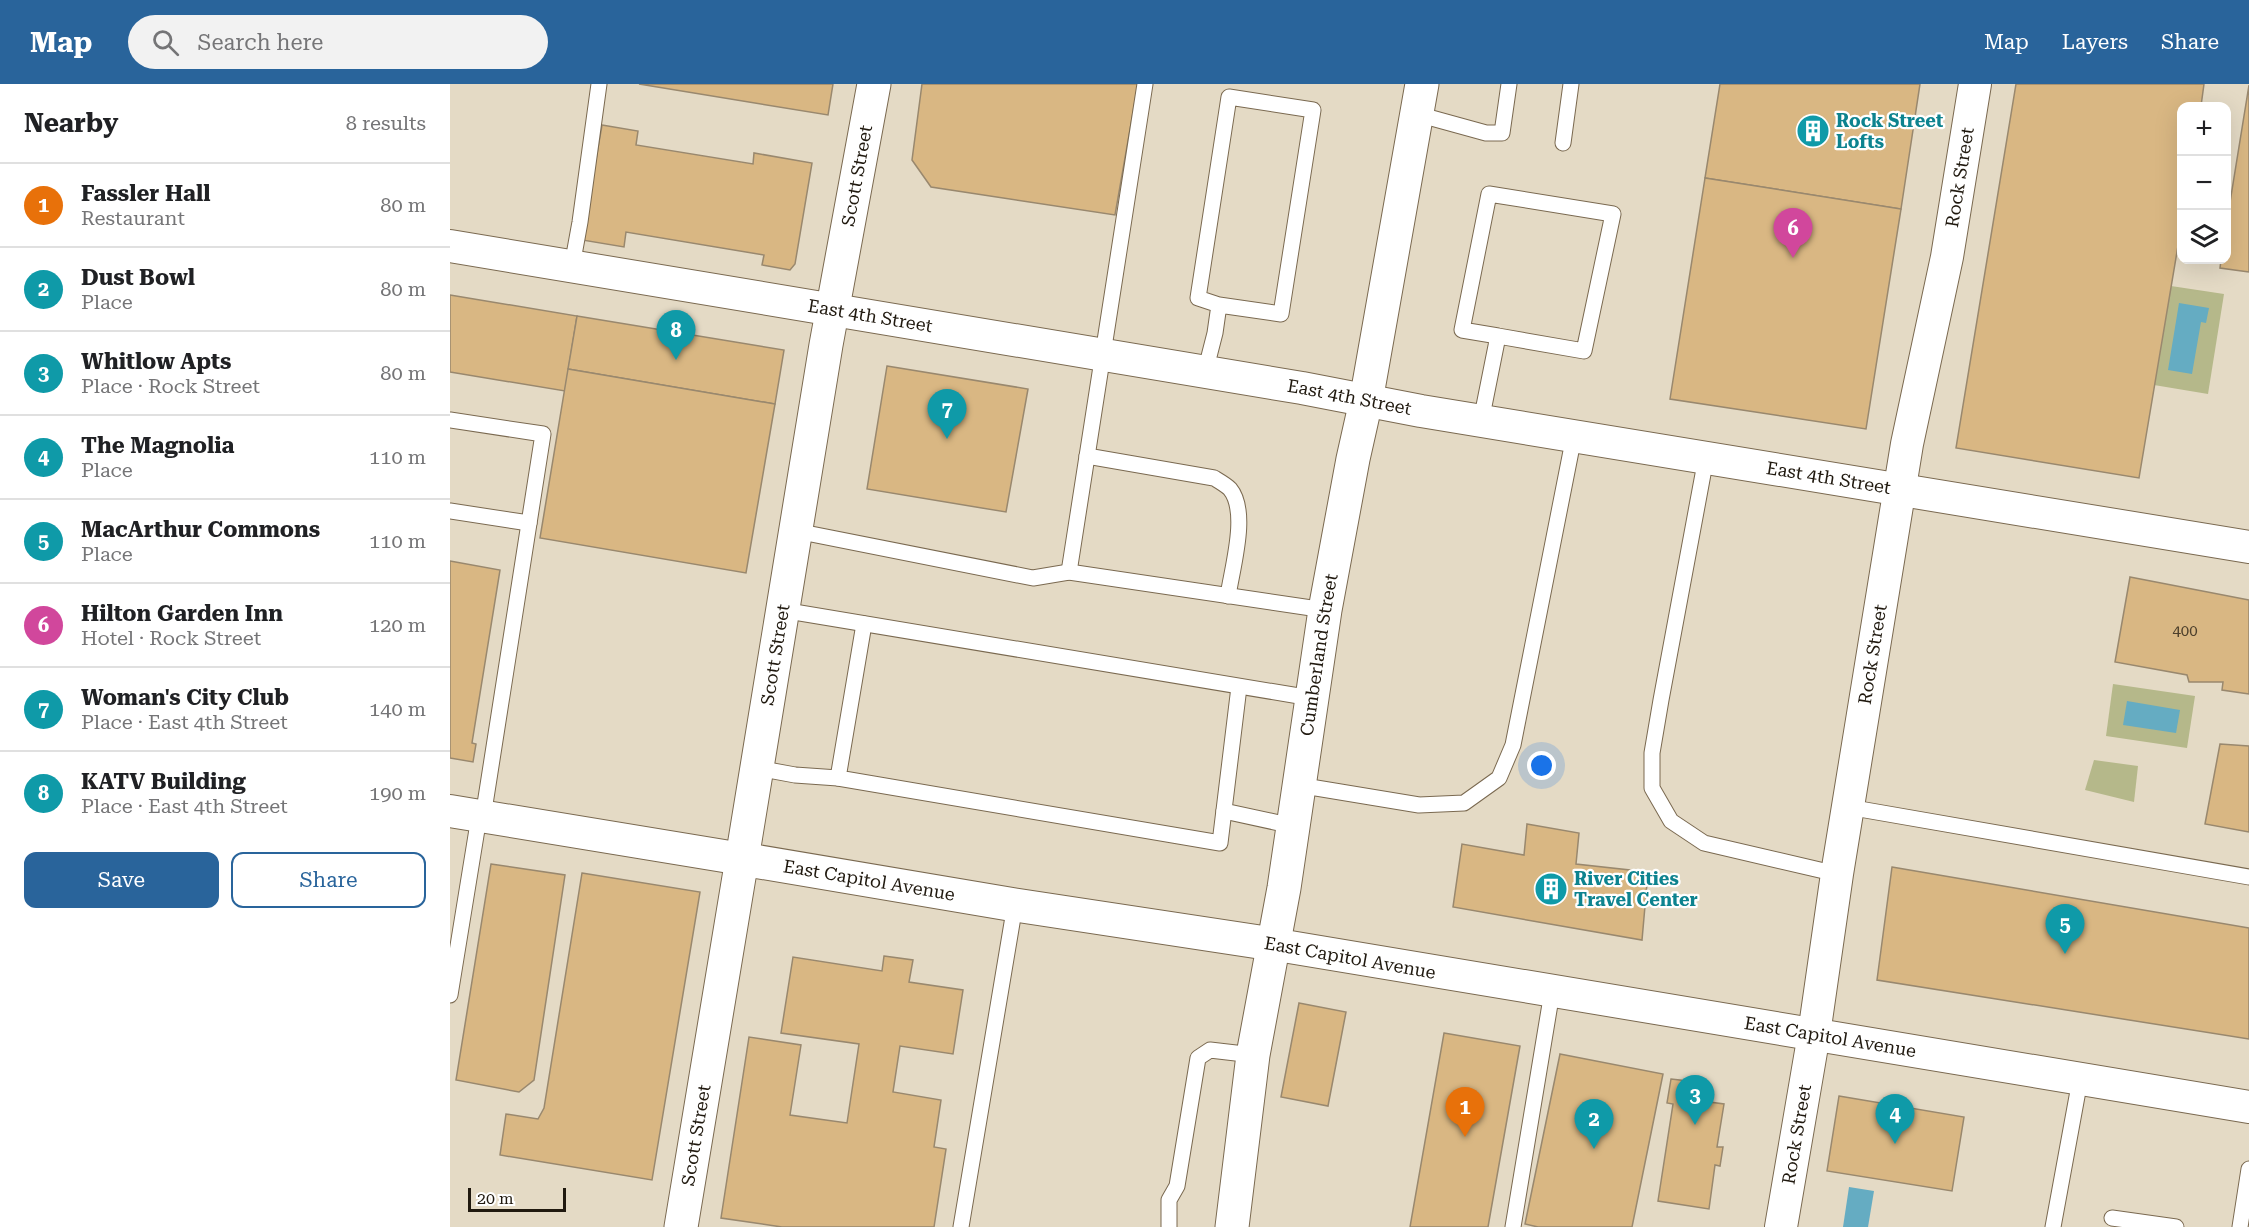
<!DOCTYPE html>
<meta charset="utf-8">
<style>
:root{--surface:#fff;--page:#f2f2f2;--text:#202124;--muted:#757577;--line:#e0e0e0;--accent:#29649b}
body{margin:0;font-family:"Roboto Serif",serif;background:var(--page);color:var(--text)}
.controls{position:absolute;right:18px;top:18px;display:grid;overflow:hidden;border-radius:12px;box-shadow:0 6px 24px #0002}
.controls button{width:54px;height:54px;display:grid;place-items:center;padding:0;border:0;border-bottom:2px solid var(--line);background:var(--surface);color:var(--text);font:30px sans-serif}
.scale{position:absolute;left:18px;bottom:15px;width:98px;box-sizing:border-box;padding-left:6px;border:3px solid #20190f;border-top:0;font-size:16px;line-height:21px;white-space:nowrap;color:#20190f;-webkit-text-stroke:4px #fff;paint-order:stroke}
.you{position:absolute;left:1092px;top:682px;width:21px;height:21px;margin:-15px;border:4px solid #fff;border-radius:50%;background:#1a73e8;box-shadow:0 0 0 9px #1a73e833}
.badge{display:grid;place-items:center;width:39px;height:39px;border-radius:50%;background:var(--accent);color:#fff;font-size:20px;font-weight:700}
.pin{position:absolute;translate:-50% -50px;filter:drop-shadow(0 2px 3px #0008)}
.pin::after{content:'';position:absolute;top:32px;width:21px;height:18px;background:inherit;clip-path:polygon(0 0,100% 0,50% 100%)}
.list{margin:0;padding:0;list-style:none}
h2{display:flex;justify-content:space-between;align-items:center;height:78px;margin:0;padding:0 24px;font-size:26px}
h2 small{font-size:20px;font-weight:400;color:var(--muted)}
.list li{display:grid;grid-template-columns:39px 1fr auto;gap:18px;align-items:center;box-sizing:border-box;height:84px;padding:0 24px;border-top:2px solid var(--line)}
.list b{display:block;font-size:22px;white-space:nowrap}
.list p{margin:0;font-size:20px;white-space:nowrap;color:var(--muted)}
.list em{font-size:20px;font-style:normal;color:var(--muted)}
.actions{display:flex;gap:12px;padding:18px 24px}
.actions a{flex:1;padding:14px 0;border:2px solid var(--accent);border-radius:12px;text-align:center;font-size:21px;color:var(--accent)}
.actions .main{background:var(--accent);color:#fff}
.icon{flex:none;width:33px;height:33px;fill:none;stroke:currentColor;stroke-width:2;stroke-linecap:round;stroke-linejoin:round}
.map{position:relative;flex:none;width:1799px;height:1143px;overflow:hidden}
header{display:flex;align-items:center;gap:36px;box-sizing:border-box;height:84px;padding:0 30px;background:var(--accent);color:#fff}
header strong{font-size:28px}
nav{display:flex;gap:33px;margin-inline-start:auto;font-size:21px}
.search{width:420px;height:54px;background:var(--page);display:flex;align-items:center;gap:15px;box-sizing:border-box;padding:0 21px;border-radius:33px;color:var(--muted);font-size:22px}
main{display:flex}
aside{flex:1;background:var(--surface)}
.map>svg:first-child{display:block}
.commercial{fill:#e4dac5;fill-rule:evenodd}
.grass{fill:#b5b88a}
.water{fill:#65acc2}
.building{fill:#d9b783;stroke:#99886e;stroke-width:1.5}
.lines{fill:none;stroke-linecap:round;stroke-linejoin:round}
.lane-casing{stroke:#7a6950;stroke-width:17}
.street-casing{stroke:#7a6950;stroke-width:34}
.secondary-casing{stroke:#7a6950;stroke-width:35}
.primary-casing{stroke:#7a6950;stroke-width:35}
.lane{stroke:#fff;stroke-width:15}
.street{stroke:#fff;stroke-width:32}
.secondary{stroke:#fff;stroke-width:33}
.primary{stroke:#fff;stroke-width:33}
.labels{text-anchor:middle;stroke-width:4.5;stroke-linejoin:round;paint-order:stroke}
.number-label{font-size:15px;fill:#4e402c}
.culture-label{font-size:18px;font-weight:bold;fill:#0d838f;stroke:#fff;text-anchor:start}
.street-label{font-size:18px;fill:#20190f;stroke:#fff}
</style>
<header>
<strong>Map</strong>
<div class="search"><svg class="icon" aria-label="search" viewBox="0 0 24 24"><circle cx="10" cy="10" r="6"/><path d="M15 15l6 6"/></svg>Search here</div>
<nav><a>Map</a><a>Layers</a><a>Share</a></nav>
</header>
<main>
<aside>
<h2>Nearby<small>8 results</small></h2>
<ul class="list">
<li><span class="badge" style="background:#e8710a">1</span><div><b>Fassler Hall</b><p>Restaurant</p></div><em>80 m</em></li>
<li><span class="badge" style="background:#0f9aa8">2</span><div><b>Dust Bowl</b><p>Place</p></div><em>80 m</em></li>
<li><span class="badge" style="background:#0f9aa8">3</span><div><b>Whitlow Apts</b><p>Place · Rock Street</p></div><em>80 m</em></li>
<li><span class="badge" style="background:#0f9aa8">4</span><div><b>The Magnolia</b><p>Place</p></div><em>110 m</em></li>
<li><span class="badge" style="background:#0f9aa8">5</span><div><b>MacArthur Commons</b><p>Place</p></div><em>110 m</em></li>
<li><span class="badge" style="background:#d1479c">6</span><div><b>Hilton Garden Inn</b><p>Hotel · Rock Street</p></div><em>120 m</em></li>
<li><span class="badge" style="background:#0f9aa8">7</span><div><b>Woman's City Club</b><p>Place · East 4th Street</p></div><em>140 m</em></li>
<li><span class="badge" style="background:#0f9aa8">8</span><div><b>KATV Building</b><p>Place · East 4th Street</p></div><em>190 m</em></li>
</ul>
<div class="actions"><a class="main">Save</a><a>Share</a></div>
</aside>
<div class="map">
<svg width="1799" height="1143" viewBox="0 0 1799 1143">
<rect width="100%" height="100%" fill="#f5e1c5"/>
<path class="commercial" d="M0,0H1799V1143H0ZM1732,22H1776V176H1732Z"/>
<g class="grass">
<polygon points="1721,202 1774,210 1758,310 1704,301"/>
<polygon points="1663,600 1745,612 1737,664 1656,652"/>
<polygon points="1644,676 1688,682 1684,718 1635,706"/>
</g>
<g class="water">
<polygon points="1729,219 1759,224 1756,239 1751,238 1742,290 1718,286"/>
<polygon points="1677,617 1730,626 1726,649 1673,641"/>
<polygon points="1399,1103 1424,1107 1418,1143 1393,1143"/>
</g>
<g class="building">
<polygon points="189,0 383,0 378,31"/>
<polygon points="472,0 688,0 665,131 481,103 462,76"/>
<polygon points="1270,0 1470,0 1451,125 1255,94"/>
<polygon points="1566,0 1754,0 1751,22 1732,22 1732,138 1689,394 1506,364"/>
<polygon points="1799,1 1799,188 1770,184 1771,176 1776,176 1776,143"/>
<polygon points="152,41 188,47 186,61 303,80 304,69 362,79 345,180 340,186 312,181 314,171 176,148 174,163 132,156"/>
<polygon points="1255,94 1451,125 1416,345 1220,315"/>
<polygon points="0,211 127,232 115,307 0,288"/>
<polygon points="127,232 334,266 325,320 118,285"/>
<polygon points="437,282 578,305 556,428 417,405"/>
<polygon points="118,285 325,320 296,489 90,454"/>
<polygon points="0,477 50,486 22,659 26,660 23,678 0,674"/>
<polygon points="1680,493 1799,516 1799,610 1772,606 1773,598 1739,598 1737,591 1665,578"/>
<polygon points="1770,660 1799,662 1799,748 1755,740"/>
<polygon points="1077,740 1129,749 1126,780 1198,788 1192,856 1003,823 1012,760 1074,771"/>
<polygon points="41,780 115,791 84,996 69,1008 6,996"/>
<polygon points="1442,783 1799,844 1799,955 1427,896"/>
<polygon points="132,789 250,808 202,1096 50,1071 56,1030 88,1035 94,1024"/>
<polygon points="434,872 463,876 459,898 513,906 503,970 450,962 443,1008 491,1016 484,1063 496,1065 484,1143 332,1143 271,1134 299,953 351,961 340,1031 397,1039 409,960 331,949 343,873 432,887"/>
<polygon points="849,919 896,928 878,1022 831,1013"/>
<polygon points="994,949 1070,962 1038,1143 960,1143"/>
<polygon points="1110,970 1213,990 1182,1143 1088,1143 1075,1140"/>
<polygon points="1221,995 1255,999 1252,1017 1274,1020 1267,1063 1273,1063 1270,1082 1265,1081 1259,1125 1208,1117 1223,1020 1217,1019"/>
<polygon points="1389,1012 1514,1033 1502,1107 1377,1087"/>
</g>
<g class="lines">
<defs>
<g id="lane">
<polyline points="967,30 1036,49 1052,49 1059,0"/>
<polyline points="1113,59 1121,0"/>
<polyline points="122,182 130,138 149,0"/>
<polyline points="755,288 765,249 769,221 831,230 863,26 779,13 748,214 769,221"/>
<polyline points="0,336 93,350 33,733"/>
<polyline points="1031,337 1048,252 1012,246 1039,110 1163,130 1134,267 1048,252"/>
<path d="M637,372L764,394C769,397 776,401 780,405C799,428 782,484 778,512"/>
<polyline points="1256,374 1211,616 1202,669 1202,704 1221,737 1254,759 1387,790"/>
<polyline points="0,427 79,439"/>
<polyline points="346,447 583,494 619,488 875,526"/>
<polyline points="619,488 695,0"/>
<polyline points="332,526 861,614"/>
<polyline points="414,540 388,694 770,759 789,603"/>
<polyline points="307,684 345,691 388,694"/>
<polyline points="848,701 969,721 1014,719 1049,694 1063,661 1124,352"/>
<polyline points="1398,723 1799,793"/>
<polyline points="774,727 843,742"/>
<polyline points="0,911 29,733"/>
<polyline points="1662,1134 1726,1143"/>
<polyline points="511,1143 565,821"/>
<polyline points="719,1143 719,1116 727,1102 748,974 760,966 803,971"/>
<polyline points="1063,1143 1102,908"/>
<polyline points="1603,1143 1630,996"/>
<polyline points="1790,1143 1799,1085"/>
</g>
<g id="street">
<path id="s1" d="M0,162L852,304L971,327L1799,463"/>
<polyline points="0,727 292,775"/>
<path id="s2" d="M822,860L1799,1023"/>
<path id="s3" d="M1331,1143L1364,950L1387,790L1457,360L1497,173L1525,0"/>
</g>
<g id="secondary">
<path id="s4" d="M292,775L376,261L424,0"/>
</g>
<g id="primary">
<path id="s5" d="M231,1143L292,775L565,821L822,860"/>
<path id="s6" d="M782,1143L803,971L834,804L875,526L903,375L916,317L972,0"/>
</g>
</defs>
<use href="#lane" class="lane-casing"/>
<use href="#street" class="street-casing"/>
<use href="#secondary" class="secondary-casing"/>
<use href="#primary" class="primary-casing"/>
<use href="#lane" class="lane"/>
<use href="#street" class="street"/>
<use href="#secondary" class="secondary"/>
<use href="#primary" class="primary"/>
</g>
<defs>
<symbol id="building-disc" viewBox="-11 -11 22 22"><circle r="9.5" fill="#0f9aa8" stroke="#fff"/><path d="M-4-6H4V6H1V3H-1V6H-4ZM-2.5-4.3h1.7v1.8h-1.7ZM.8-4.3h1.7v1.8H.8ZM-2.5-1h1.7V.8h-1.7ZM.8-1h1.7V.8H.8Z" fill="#fff"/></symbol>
</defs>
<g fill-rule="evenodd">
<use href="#building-disc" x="1344" y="28" width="38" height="38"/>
<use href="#building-disc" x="1082" y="786" width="38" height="38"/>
</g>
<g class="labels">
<g class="number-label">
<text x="1735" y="552">400</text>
</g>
<g class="culture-label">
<text x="1386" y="43">Rock Street<tspan x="1386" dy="21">Lofts</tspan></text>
<text x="1124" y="801">River Cities<tspan x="1124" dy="21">Travel Center</tspan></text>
</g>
<g class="street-label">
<text dy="6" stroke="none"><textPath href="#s4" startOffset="693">Scott Street</textPath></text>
<text dy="6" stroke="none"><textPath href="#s3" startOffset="1065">Rock Street</textPath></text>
<text dy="6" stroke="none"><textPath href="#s1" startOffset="426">East 4th Street</textPath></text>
<text dy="6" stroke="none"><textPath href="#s1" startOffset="912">East 4th Street</textPath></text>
<text dy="6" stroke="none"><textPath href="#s1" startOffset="1398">East 4th Street</textPath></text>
<text dy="6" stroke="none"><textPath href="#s6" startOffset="579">Cumberland Street</textPath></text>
<text dy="6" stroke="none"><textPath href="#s4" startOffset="207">Scott Street</textPath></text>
<text dy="6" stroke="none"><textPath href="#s3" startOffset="580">Rock Street</textPath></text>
<text dy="6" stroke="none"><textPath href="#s5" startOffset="502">East Capitol Avenue</textPath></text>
<text transform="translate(900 874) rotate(10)" y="6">East Capitol Avenue</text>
<text dy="6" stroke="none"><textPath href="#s2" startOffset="566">East Capitol Avenue</textPath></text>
<text dy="6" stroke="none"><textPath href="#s5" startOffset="93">Scott Street</textPath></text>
<text dy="6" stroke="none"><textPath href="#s3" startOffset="94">Rock Street</textPath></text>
</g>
</g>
</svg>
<div class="controls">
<button>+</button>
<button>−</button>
<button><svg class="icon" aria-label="layers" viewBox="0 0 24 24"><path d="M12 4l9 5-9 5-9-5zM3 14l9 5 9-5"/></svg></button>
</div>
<div class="scale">20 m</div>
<div class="you"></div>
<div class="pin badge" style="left:1015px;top:1053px;background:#e8710a">1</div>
<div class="pin badge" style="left:1144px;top:1065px;background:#0f9aa8">2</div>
<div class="pin badge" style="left:1245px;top:1041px;background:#0f9aa8">3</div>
<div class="pin badge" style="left:1445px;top:1060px;background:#0f9aa8">4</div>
<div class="pin badge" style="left:1615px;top:870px;background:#0f9aa8">5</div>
<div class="pin badge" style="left:1343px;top:174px;background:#d1479c">6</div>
<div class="pin badge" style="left:497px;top:355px;background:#0f9aa8">7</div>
<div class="pin badge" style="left:226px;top:276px;background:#0f9aa8">8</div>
</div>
</main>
